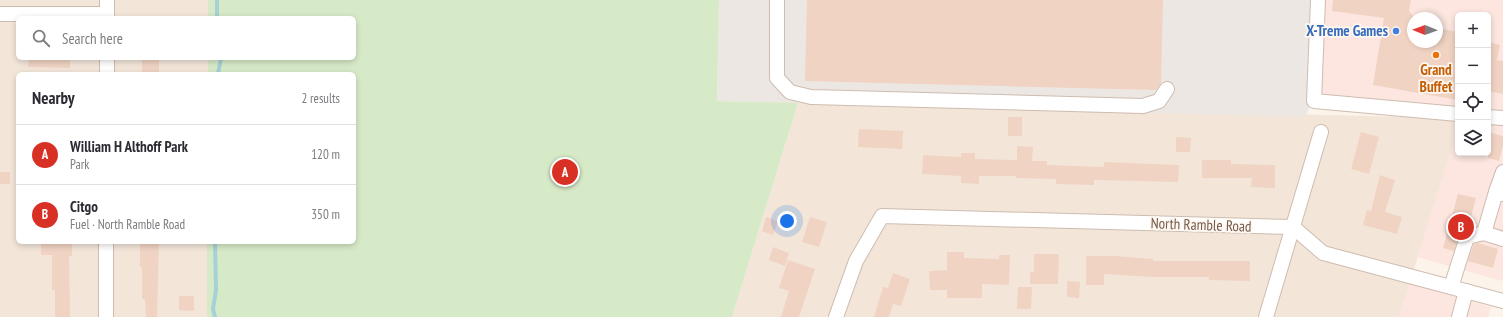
<!DOCTYPE html>
<meta charset="utf-8">
<style>
:root{--surface:#fff;--page:#f2f2f3;--text:#2b2b33;--muted:#7c7c81;--line:#e1e1e2;--accent:#d93025}
body{margin:0;font-family:"PT Sans Narrow",sans-serif;background:var(--page);color:var(--text)}
.controls{position:absolute;right:12px;top:12px;display:grid;overflow:hidden;border-radius:6px;box-shadow:0 2px 6px #0003}
.controls button{width:36px;height:36px;display:grid;place-items:center;padding:0;border:0;border-bottom:1px solid var(--line);background:var(--surface);color:var(--text);font:20px sans-serif}
.compass{position:absolute;left:1407px;top:12px;width:36px;height:36px;border-radius:50%;background:var(--surface);box-shadow:0 2px 6px #0003;rotate:271deg}
.you{position:absolute;left:787px;top:221px;width:14px;height:14px;margin:-10px;border:3px solid #fff;border-radius:50%;background:#1a73e8;box-shadow:0 0 0 6px #1a73e833}
.badge{display:grid;place-items:center;width:26px;height:26px;border-radius:50%;background:var(--accent);color:#fff;font-size:13px;font-weight:700}
.pin{position:absolute;translate:-50% -50%;border:2px solid #fff;box-shadow:0 1px 4px #0006}
.list{margin:0;padding:0;list-style:none}
h2{display:flex;justify-content:space-between;align-items:center;height:52px;margin:0;padding:0 16px;font-size:17px}
h2 small{font-size:13px;font-weight:400;color:var(--muted)}
.list li{display:grid;grid-template-columns:26px 1fr auto;gap:12px;align-items:center;box-sizing:border-box;height:60px;padding:0 16px;border-top:1px solid var(--line)}
.list b{display:block;font-size:15px;white-space:nowrap}
.list p{margin:0;font-size:13px;white-space:nowrap;color:var(--muted)}
.list em{font-size:13px;font-style:normal;color:var(--muted)}
.icon{flex:none;width:22px;height:22px;fill:none;stroke:currentColor;stroke-width:2;stroke-linecap:round;stroke-linejoin:round}
.map{position:relative;flex:none;width:1503px;height:317px;overflow:hidden}
.search{position:absolute;background:var(--surface);box-shadow:0 2px 6px #0003;left:16px;top:16px;width:340px;height:44px;display:flex;align-items:center;gap:10px;box-sizing:border-box;padding:0 14px;border-radius:6px;color:var(--muted);font-size:15px}
.panel{position:absolute;background:var(--surface);box-shadow:0 2px 6px #0003;left:16px;top:72px;width:340px;height:172px;border-radius:6px}
.map>svg:first-child{display:block}
.residential{fill:#f3e6d9}
.commercial{fill:#fce6df;fill-rule:evenodd}
.industrial{fill:#ede7e3}
.green{fill:#d7eac8}
.lines{fill:none;stroke-linecap:round;stroke-linejoin:round}
.stream{stroke:#a5d1d7;stroke-width:4}
.building{fill:#f0d3c3}
.minor-casing{stroke:#cebcb0;stroke-width:16}
.minor{stroke:#fff;stroke-width:14}
.shop-dot{fill:#3f7fe0;stroke:#fef8f1;stroke-width:1.5}
.food-dot{fill:#e8710a;stroke:#fef8f1;stroke-width:1.5}
.labels{text-anchor:middle;stroke-width:3.5;stroke-linejoin:round;paint-order:stroke}
.shop-label{font-size:15px;font-weight:bold;fill:#366cbe;stroke:#fef8f1;text-anchor:end}
.food-label{font-size:15px;font-weight:bold;fill:#c56008;stroke:#fef8f1}
.street-label{font-size:15px;fill:#765b4e;stroke:#fef8f1}
</style>
<div class="map">
<svg width="1503" height="317" viewBox="0 0 1503 317">
<rect width="100%" height="100%" fill="#fcf4ea"/>
<g class="residential">
<polygon points="0,0 208,0 208,18 18,18 18,58 208,58 208,74 18,74 18,242 207,242 207,317 0,317"/>
<polygon points="798,103 1458,118 1458,129 1399,317 732,317"/>
</g>
<g class="commercial">
<path d="M1312,0H1503V277L1502,281L1417,257L1458,129V153H1488V15H1458V118L1309,107ZM1413,18H1437V42H1413Z"/>
<polygon points="1409,283 1491,307 1488,317 1399,317"/>
</g>
<polygon class="industrial" points="719,0 1312,0 1309,107 1306,117 717,101"/>
<polygon class="green" points="208,0 719,0 717,101 798,103 732,317 207,317 207,242 354,242 354,74 208,74 208,58 354,58 354,18 208,18"/>
<g class="lines">
<g class="stream">
<polyline points="217,18 217,0"/>
<polyline points="218,74 221,58"/>
<polyline points="215,317 213,309 216,290 215,242"/>
</g>
</g>
<g class="building">
<polygon points="807,0 1163,0 1161,83 1156,90 805,81"/>
<polygon points="1333,0 1411,0 1409,11 1413,16 1413,42 1434,42 1437,46 1437,28 1458,32 1458,100 1373,85 1384,18 1332,11"/>
<polygon points="1488,42 1500,45 1497,60 1503,61 1503,94 1488,91"/>
<polygon points="29,58 70,58 70,68 28,67"/>
<polygon points="142,58 159,58 159,73 142,72"/>
<rect x="1008" y="117" width="14" height="19"/>
<polygon points="859,129 903,131 902,149 858,147"/>
<polygon points="1361,132 1379,137 1369,174 1351,169"/>
<polygon points="1488,132 1503,136 1503,146 1499,161 1488,158"/>
<polygon points="1176,137 1191,138 1190,152 1176,152"/>
<polygon points="1017,146 1033,147 1032,161 1047,161 1047,165 1104,167 1104,162 1179,165 1178,182 1094,180 1094,185 1056,184 1056,179 1016,178 1016,176 979,176 979,184 961,183 961,176 922,174 923,155 961,157 961,153 975,153 975,159 1017,160"/>
<polygon points="1202,160 1231,160 1231,164 1275,165 1275,188 1251,187 1252,178 1202,178"/>
<rect x="0" y="172" width="10" height="12"/>
<polygon points="1380,175 1395,180 1385,212 1402,217 1397,234 1363,225 1367,210 1371,211"/>
<polygon points="1458,194 1476,198 1468,228 1462,231 1459,234 1454,251 1443,248"/>
<polygon points="766,217 778,221 773,235 762,231"/>
<polygon points="810,217 827,222 819,247 802,242"/>
<polygon points="41,242 72,242 72,256 69,256 70,317 55,317 55,290 52,290 52,255 41,255"/>
<polygon points="140,242 159,242 157,317 146,317 145,299 142,299 142,267 140,267"/>
<polygon points="1478,243 1498,249 1493,268 1468,261 1474,244"/>
<polygon points="773,247 789,253 785,266 769,260"/>
<polygon points="947,252 964,252 964,258 999,259 999,255 1010,255 1009,285 982,284 982,298 947,298 947,290 930,290 929,271 947,270"/>
<polygon points="1034,254 1059,254 1058,284 1030,284 1030,272 1034,272"/>
<polygon points="1086,256 1114,256 1153,259 1153,261 1250,261 1250,281 1209,280 1209,277 1152,277 1104,274 1104,285 1086,285"/>
<polygon points="788,260 815,269 799,317 781,317 789,291 779,288"/>
<polygon points="893,273 910,279 901,306 893,304 889,317 874,317 883,287 888,288"/>
<polygon points="1067,281 1080,282 1079,298 1067,297"/>
<polygon points="1018,287 1032,287 1031,309 1017,309"/>
<polygon points="179,296 194,296 194,311 179,310"/>
</g>
<g class="lines">
<defs>
<g id="minor">
<polyline points="777,0 777,78 790,92 811,97 1143,106 1159,101 1167,89"/>
<polyline points="1318,0 1314,101 1458,114"/>
<polyline points="0,14 107,14"/>
<polyline points="107,18 107,0"/>
<polyline points="107,74 107,58"/>
<polyline points="1488,117 1503,118"/>
<polyline points="1496,192 1503,172"/>
<polyline points="1484,233 1503,239"/>
<polyline points="1451,287 1467,237 1484,233 1496,192 1503,194"/>
<polyline points="106,317 106,242"/>
<polyline points="836,317 856,261 882,216 1293,227 1323,253 1503,301"/>
<polyline points="1266,317 1321,132"/>
<polyline points="1459,317 1466,291"/>
</g>
</defs>
<use href="#minor" class="minor-casing"/>
<use href="#minor" class="minor"/>
</g>
<circle class="shop-dot" cx="1396" cy="31" r="4"/>
<circle class="food-dot" cx="1436" cy="55" r="4"/>
<g class="labels">
<g class="shop-label">
<text x="1388" y="36">X-Treme Games</text>
</g>
<g class="food-label">
<text x="1436" y="75">Grand<tspan x="1436" dy="17">Buffet</tspan></text>
</g>
<g class="street-label">
<text transform="translate(1201 225) rotate(2)" y="5">North Ramble Road</text>
</g>
</g>
</svg>
<div class="controls">
<button>+</button>
<button>−</button>
<button><svg class="icon" aria-label="locate" viewBox="0 0 24 24"><circle cx="12" cy="12" r="6"/><path d="M12 2v4M12 18v4M2 12h4M18 12h4"/></svg></button>
<button><svg class="icon" aria-label="layers" viewBox="0 0 24 24"><path d="M12 4l9 5-9 5-9-5zM3 14l9 5 9-5"/></svg></button>
</div>
<svg class="compass" viewBox="-18 -18 36 36"><path d="M0-13l5 13h-10z" fill="#e53935"/><path d="M0 13l5-13h-10z" fill="#7c7c81"/></svg>
<div class="you"></div>
<div class="pin badge" style="left:565px;top:172px">A</div>
<div class="pin badge" style="left:1461px;top:227px">B</div>
<div class="search"><svg class="icon" aria-label="search" viewBox="0 0 24 24"><circle cx="10" cy="10" r="6"/><path d="M15 15l6 6"/></svg>Search here</div>
<section class="panel">
<h2>Nearby<small>2 results</small></h2>
<ul class="list">
<li><span class="badge">A</span><div><b>William H Althoff Park</b><p>Park</p></div><em>120 m</em></li>
<li><span class="badge">B</span><div><b>Citgo</b><p>Fuel · North Ramble Road</p></div><em>350 m</em></li>
</ul>
</section>
</div>
